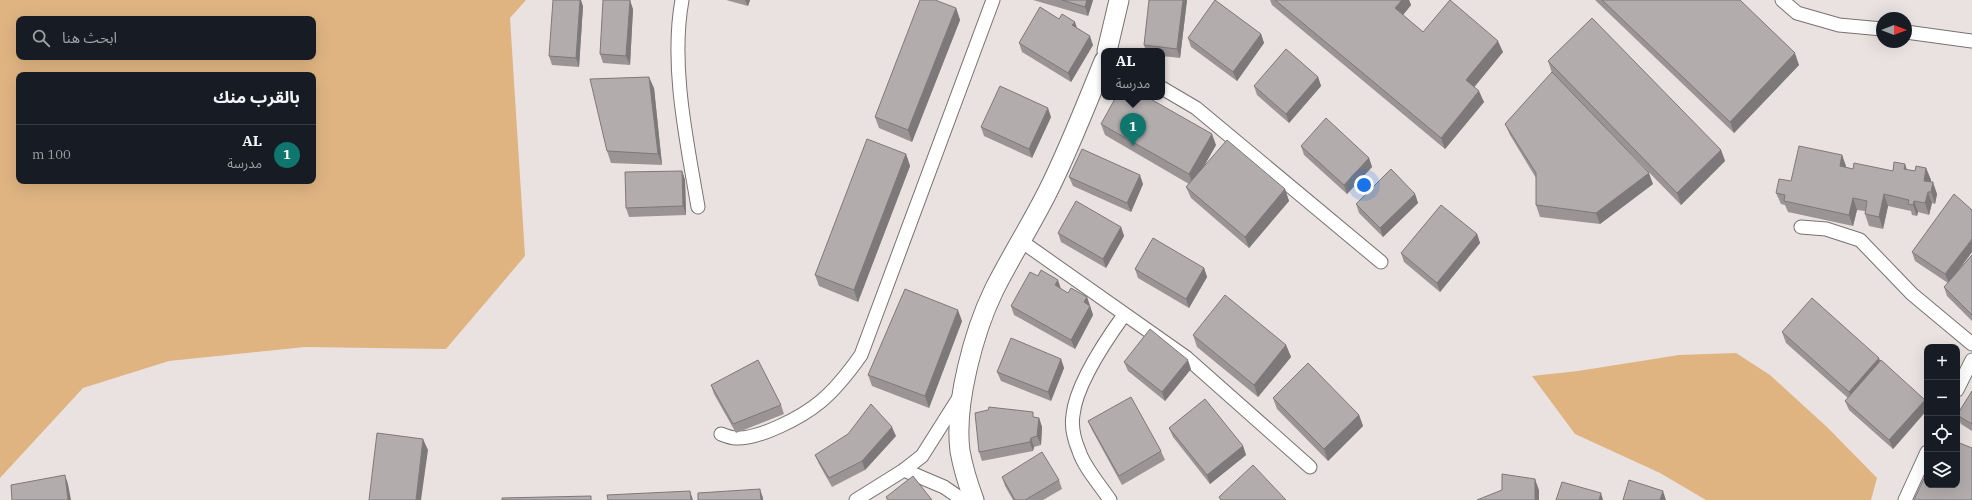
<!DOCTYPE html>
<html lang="ar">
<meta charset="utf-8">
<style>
:root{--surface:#171b24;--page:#242831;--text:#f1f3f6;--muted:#9ea1a6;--line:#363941;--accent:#0f766e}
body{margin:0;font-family:"IBM Plex Serif","Noto Sans Arabic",serif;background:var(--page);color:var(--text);direction:rtl}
.controls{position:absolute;right:12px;bottom:12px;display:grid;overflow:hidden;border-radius:8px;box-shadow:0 4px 16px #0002}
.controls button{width:36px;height:36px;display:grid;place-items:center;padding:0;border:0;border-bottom:1px solid var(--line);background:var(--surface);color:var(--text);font:20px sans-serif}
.compass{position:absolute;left:1876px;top:12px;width:36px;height:36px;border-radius:50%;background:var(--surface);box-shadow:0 4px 16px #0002;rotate:90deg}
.you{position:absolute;left:1364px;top:185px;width:14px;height:14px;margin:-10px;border:3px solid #fff;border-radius:50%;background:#1a73e8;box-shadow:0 0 0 6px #1a73e833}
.badge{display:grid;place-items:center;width:26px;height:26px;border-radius:50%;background:var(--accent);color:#fff;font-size:13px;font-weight:700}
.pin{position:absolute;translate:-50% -33px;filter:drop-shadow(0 1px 2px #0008)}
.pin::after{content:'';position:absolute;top:21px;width:14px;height:12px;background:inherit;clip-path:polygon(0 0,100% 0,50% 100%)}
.popup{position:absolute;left:1101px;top:48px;width:64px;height:52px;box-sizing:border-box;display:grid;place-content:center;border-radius:8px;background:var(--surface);filter:drop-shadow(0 1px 3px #0005);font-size:13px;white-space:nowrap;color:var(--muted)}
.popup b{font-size:15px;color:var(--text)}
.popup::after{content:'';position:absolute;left:50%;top:100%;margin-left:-8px;border:8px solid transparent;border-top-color:var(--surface)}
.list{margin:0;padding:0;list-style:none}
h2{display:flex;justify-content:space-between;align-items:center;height:52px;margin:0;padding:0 16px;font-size:17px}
h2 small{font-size:13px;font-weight:400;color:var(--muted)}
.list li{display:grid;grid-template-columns:26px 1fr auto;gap:12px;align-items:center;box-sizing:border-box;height:60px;padding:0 16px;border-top:1px solid var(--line)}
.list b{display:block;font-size:15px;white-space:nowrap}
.list p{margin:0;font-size:13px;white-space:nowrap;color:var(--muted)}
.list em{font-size:13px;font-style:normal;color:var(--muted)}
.icon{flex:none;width:22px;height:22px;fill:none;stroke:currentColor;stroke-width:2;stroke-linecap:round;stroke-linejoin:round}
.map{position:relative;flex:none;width:1972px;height:500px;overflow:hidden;direction:ltr}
.search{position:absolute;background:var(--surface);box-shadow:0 4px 16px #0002;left:16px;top:16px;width:300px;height:44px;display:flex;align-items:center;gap:10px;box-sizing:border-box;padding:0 14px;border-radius:8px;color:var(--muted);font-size:15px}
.panel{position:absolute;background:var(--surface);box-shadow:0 4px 16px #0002;left:16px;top:72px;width:300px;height:112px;border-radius:8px;direction:rtl}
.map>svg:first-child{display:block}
.green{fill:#dfb481;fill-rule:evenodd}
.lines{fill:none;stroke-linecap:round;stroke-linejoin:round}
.street-casing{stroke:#787271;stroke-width:15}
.secondary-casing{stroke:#787271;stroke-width:21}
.street{stroke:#fff;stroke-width:13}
.secondary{stroke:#fff;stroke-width:19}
.wall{fill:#9a9495}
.shaded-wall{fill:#7d7879}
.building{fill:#b3acad;stroke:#7d7879}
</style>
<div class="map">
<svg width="1972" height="500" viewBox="0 0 1972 500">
<rect width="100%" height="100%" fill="#e9e2e1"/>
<g class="green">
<path d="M0,0H526L510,18L525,256L446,349L305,347L169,361L83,388L0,478ZM19,19H313V57H19ZM19,75H313V181H19Z"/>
<polygon points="1736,353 1770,375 1828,428 1877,478 1871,500 1706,500 1660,473 1575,434 1532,376 1578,371 1679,355"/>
</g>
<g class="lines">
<defs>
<g id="street">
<path d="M682,0C670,66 687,142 698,207"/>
<polyline points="1782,0 1797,13 1839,25 1882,29"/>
<polyline points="1906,32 1972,41"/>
<polyline points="1162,88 1196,108 1381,262"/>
<polyline points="1801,227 1826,229 1860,240 1912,294 1972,344"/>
<polyline points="1021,241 1187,358 1310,467"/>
<polyline points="1957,390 1972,360"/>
<path d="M721,434C726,436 731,438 736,438C760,439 802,417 820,402C836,389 849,372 861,355L993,0"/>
<polyline points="904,470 944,487 963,500"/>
<polyline points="856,500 904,470 922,456 960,396"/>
<path d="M1110,500C1100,485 1084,467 1079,451C1074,439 1071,427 1073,415C1076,384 1106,340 1124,315"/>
<polyline points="1905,500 1927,452"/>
</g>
<g id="secondary">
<polyline points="1107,51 1119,0"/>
<path d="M974,500C968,484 963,468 960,451C954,404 974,331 994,290C1011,256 1031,225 1048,191C1069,149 1086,105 1104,61"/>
</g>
</defs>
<use href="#street" class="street-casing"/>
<use href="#secondary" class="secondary-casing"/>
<use href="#street" class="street"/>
<use href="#secondary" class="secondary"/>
</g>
<g class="wall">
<polygon points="726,0 750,0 748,6"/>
<polygon points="1033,0 1093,0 1088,16"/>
<polygon points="1187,0 1180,58 1162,56 1162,51 1146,51 1144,45"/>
<polygon points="1270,0 1409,0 1411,5 1403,15 1423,32 1503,52 1474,87 1484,102 1445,149 1272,5"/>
<polygon points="1595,0 1740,0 1799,65 1734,133"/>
<polygon points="583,6 579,67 552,65 549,56"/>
<polygon points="956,8 960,20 912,142 879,128 875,117"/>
<polygon points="633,9 630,65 603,63 600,54"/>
<polygon points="1059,19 1077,28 1093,45 1071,82 1022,52 1019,43"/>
<polygon points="1261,34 1264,43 1237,81 1191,47 1188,38"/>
<polygon points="1548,61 1721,150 1725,161 1681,205 1587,109 1653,184 1600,224 1540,217 1536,205 1536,178 1510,135 1505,124 1552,73"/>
<polygon points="1318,77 1321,86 1289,123 1257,95 1254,86"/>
<polygon points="654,88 662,165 611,163 607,151"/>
<polygon points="1051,117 1032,158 984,136 981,127"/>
<polygon points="1101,124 1216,145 1203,167 1285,189 1289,201 1249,248 1191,198 1186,187 1189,184 1105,135"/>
<polygon points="1301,146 1369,158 1372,167 1347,194 1304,155"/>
<polygon points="906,154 910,166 858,302 819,286 815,275"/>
<polygon points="1842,155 1846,167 1853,169 1893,171 1907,170 1915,171 1926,168 1931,180 1930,182 1937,194 1935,204 1932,203 1929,215 1918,212 1917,216 1912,215 1911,211 1888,206 1883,229 1869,226 1865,214 1865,211 1857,210 1853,226 1788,212 1785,205 1781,204 1776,193 1791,181"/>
<polygon points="682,171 685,180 686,215 629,217 626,208"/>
<polygon points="1069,177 1143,184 1131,212 1073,186"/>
<polygon points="1415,194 1418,203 1383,237 1359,213 1356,204"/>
<polygon points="1121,227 1124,236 1106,268 1061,242 1058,233"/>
<polygon points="1477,234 1480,243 1440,292 1404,262 1401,253"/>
<polygon points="1912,252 1972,252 1956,273 1972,255 1972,321 1947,296 1944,287 1948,283 1915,261"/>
<polygon points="1204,268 1207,277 1189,308 1138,278 1135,269"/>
<polygon points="1061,289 1068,293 1087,297 1093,315 1075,349 1014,315 1011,306"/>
<polygon points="962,321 929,408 872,386 868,375"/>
<polygon points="1782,332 1880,361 1927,404 1927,410 1893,449 1849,410 1845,401 1848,398 1786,343"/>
<polygon points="1193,335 1286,345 1291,357 1258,397 1197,347"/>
<polygon points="1061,359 1064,368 1051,401 1001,381 997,372"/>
<polygon points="1124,362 1191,369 1165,401 1128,371"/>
<polygon points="711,385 781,405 784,414 736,433 714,394"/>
<polygon points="1972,391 1972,431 1961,424 1957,415"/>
<polygon points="1273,398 1359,415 1363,426 1328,461 1277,409"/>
<polygon points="1035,418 1039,418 1042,427 1041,445 1034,447 1033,451 982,461 979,452"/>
<polygon points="1088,421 1161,451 1165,460 1122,485 1092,430"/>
<polygon points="1169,428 1243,446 1246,455 1210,484 1173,437"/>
<polygon points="896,436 865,470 832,487 819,464 815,455"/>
<polygon points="1002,477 1059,480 1062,489 1043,500 1013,500 1005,486"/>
</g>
<g class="shaded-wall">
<polygon points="580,0 581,0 583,6 579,67 576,58"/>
<polygon points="630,0 633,9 630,65 626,56"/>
<polygon points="745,0 750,0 748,6"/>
<polygon points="1087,0 1093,0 1088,16 1085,7"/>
<polygon points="1183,0 1187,0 1180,58 1177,49"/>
<polygon points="1402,0 1409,0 1411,5 1399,20 1395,8"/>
<polygon points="956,8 960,20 912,142 908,130"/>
<polygon points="1075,22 1078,31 1072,25"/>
<polygon points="1261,34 1264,43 1237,81 1233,72"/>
<polygon points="1090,36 1093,45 1071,82 1068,73"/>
<polygon points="1498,41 1503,52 1471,91 1466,80"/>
<polygon points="1795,53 1799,65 1734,133 1730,122"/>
<polygon points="649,77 654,88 662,165 658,154"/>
<polygon points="1318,77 1321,86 1289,123 1286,114"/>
<polygon points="1479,91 1484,102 1445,149 1441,138"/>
<polygon points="1048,108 1051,117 1032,158 1029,149"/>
<polygon points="1212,134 1216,145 1193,186 1189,174"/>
<polygon points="1721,150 1725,161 1681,205 1677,193"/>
<polygon points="906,154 910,166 858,302 854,290"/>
<polygon points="1842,155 1846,166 1844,177 1840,166"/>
<polygon points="1369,158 1372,167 1347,194 1344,185"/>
<polygon points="1905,164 1909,176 1904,169"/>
<polygon points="1926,168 1931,180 1928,192 1924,181"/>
<polygon points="682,171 685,180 686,215 683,206"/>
<polygon points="1649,173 1653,184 1600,224 1596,213"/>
<polygon points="1140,175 1143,184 1131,212 1127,203"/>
<polygon points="1933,182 1937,194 1935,204 1931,192"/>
<polygon points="1285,189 1289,201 1249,248 1245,237"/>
<polygon points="1928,192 1932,203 1929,215 1925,203"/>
<polygon points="1415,194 1418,203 1383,237 1380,228"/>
<polygon points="1884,194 1888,206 1883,229 1879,217"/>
<polygon points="1853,198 1857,210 1853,226 1849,215"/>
<polygon points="1914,201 1918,212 1917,216 1913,205"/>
<polygon points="1121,227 1124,236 1106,268 1103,259"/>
<polygon points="1477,234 1480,243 1440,292 1437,283"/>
<polygon points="1972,239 1972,252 1949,283 1945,274"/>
<polygon points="1204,268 1207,277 1189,308 1186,299"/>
<polygon points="1058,280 1061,289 1055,285"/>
<polygon points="1087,297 1093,315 1075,349 1071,340 1084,302"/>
<polygon points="958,310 962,321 929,408 925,396"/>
<polygon points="1286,345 1291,357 1258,397 1254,385"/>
<polygon points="1879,358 1883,369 1853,403 1849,392"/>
<polygon points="1061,359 1064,368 1051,401 1048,392"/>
<polygon points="1188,360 1191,369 1165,401 1162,392"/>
<polygon points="1925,400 1927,404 1927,410 1893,449 1889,440"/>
<polygon points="1359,415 1363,426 1328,461 1324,449"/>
<polygon points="1039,418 1042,427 1041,445 1037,436"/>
<polygon points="892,427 896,436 865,470 862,461"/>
<polygon points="1031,438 1034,447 1033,451 1030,442"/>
<polygon points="423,439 428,450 421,500 416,500"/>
<polygon points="1243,446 1246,455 1210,484 1207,475"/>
<polygon points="65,475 68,484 71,500 68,500"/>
<polygon points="1535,479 1539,490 1539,500 1535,500"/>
<polygon points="760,489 763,498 763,500 761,500"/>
<polygon points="690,491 693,500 691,500"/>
<polygon points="1663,491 1666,500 1660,500"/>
<polygon points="1601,493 1603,500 1599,500"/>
</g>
<g class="building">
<polygon points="553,0 580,0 576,58 549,56"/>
<polygon points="603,0 630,0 626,56 600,54"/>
<polygon points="920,0 935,0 956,8 908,130 875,117"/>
<polygon points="1062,0 1087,0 1085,7"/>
<polygon points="1149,0 1183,0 1177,49 1144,45"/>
<polygon points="1215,0 1261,34 1233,72 1188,38"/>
<polygon points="1275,0 1402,0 1395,8 1423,32 1450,0 1498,41 1466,80 1479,91 1441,138"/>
<polygon points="1602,0 1740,0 1795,53 1730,122"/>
<polygon points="1040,7 1059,19 1062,14 1075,22 1072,25 1090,36 1068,73 1019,43"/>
<polygon points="1592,18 1721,150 1677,193 1548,61"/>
<polygon points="1286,49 1318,77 1286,114 1254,86"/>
<polygon points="1552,72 1649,173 1596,213 1536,205 1536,173 1505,124"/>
<polygon points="649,77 658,154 607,151 590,79"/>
<polygon points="1000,86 1048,108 1029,149 981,127"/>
<polygon points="1116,97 1147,97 1212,134 1189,174 1101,124"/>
<polygon points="1326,118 1369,158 1344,185 1301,146"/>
<polygon points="867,139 906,154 854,290 815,275"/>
<polygon points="1227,140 1285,189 1245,237 1186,187"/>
<polygon points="1799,146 1842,155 1840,166 1853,169 1854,163 1893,171 1894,162 1905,164 1904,169 1915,171 1916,166 1926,168 1924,181 1933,182 1931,192 1928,192 1925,203 1914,201 1913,205 1908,204 1909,200 1884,194 1879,217 1865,214 1867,201 1853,198 1849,215 1784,201 1785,195 1776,193 1779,179 1791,181"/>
<polygon points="1082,149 1140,175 1127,203 1069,177"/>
<polygon points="1391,169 1415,194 1380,228 1356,204"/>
<polygon points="682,171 683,206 626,208 625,172"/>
<polygon points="1954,194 1972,210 1972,239 1945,274 1912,252"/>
<polygon points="1076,201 1121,227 1103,259 1058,233"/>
<polygon points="1441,205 1477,234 1437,283 1401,253"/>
<polygon points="1153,238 1204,268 1186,299 1135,269"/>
<polygon points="1972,255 1972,315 1944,287"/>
<polygon points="1041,270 1058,280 1055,285 1068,293 1071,288 1087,297 1084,302 1090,306 1071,340 1011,306 1030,272 1038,276"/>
<polygon points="905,289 958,310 925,396 868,375"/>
<polygon points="1225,295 1286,345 1254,385 1193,335"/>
<polygon points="1812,298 1879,358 1849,392 1782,332"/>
<polygon points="1150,329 1188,360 1162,392 1124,362"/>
<polygon points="1011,338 1061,359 1048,392 997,372"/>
<polygon points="758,360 781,405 733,424 711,385"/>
<polygon points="1881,360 1925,400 1889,440 1845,401"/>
<polygon points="1308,363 1359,415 1324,449 1273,398"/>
<polygon points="1972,391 1972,424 1957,415"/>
<polygon points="1131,397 1161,451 1119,476 1088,421"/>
<polygon points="1205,399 1243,446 1207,475 1169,428"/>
<polygon points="871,404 892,427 862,461 829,478 815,455 848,434"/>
<polygon points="989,407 1033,412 1033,417 1039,418 1037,436 1031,438 1030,442 979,452 975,413 988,410"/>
<polygon points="377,433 423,439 416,500 369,500"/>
<polygon points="1957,442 1972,448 1972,500 1914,500 1927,472 1927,485 1957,485"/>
<polygon points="1042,452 1059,480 1025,500 1015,500 1002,477"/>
<polygon points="1253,465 1286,500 1221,500 1219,497"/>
<polygon points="1502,474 1535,479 1535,500 1477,500 1502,490"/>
<polygon points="65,475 68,500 12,500 11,485"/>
<polygon points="913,476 932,500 888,500 886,497"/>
<polygon points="1629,480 1663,491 1660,500 1623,500"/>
<polygon points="1562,482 1601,493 1599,500 1556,500"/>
<polygon points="760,489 761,500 698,500 698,493"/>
<polygon points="690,491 691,500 608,500 607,495"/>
<polygon points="591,496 591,500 502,500 502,498"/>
</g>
</svg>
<div class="controls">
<button>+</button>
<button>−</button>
<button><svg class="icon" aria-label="locate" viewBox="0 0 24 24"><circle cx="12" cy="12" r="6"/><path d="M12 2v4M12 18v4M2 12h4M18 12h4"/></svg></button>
<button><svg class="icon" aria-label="layers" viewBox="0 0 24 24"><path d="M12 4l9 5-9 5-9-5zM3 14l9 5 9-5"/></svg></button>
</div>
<svg class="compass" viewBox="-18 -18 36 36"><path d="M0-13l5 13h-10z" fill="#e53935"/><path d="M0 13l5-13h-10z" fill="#9ea1a6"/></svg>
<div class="you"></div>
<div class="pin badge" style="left:1133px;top:146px">1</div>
<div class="popup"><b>AL</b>مدرسة</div>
<div class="search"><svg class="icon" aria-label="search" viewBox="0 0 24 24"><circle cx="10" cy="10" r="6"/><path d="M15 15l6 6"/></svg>ابحث هنا</div>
<section class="panel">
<h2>بالقرب منك<small></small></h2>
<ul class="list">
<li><span class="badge">1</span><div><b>AL</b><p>مدرسة</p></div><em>100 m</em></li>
</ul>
</section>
</div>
